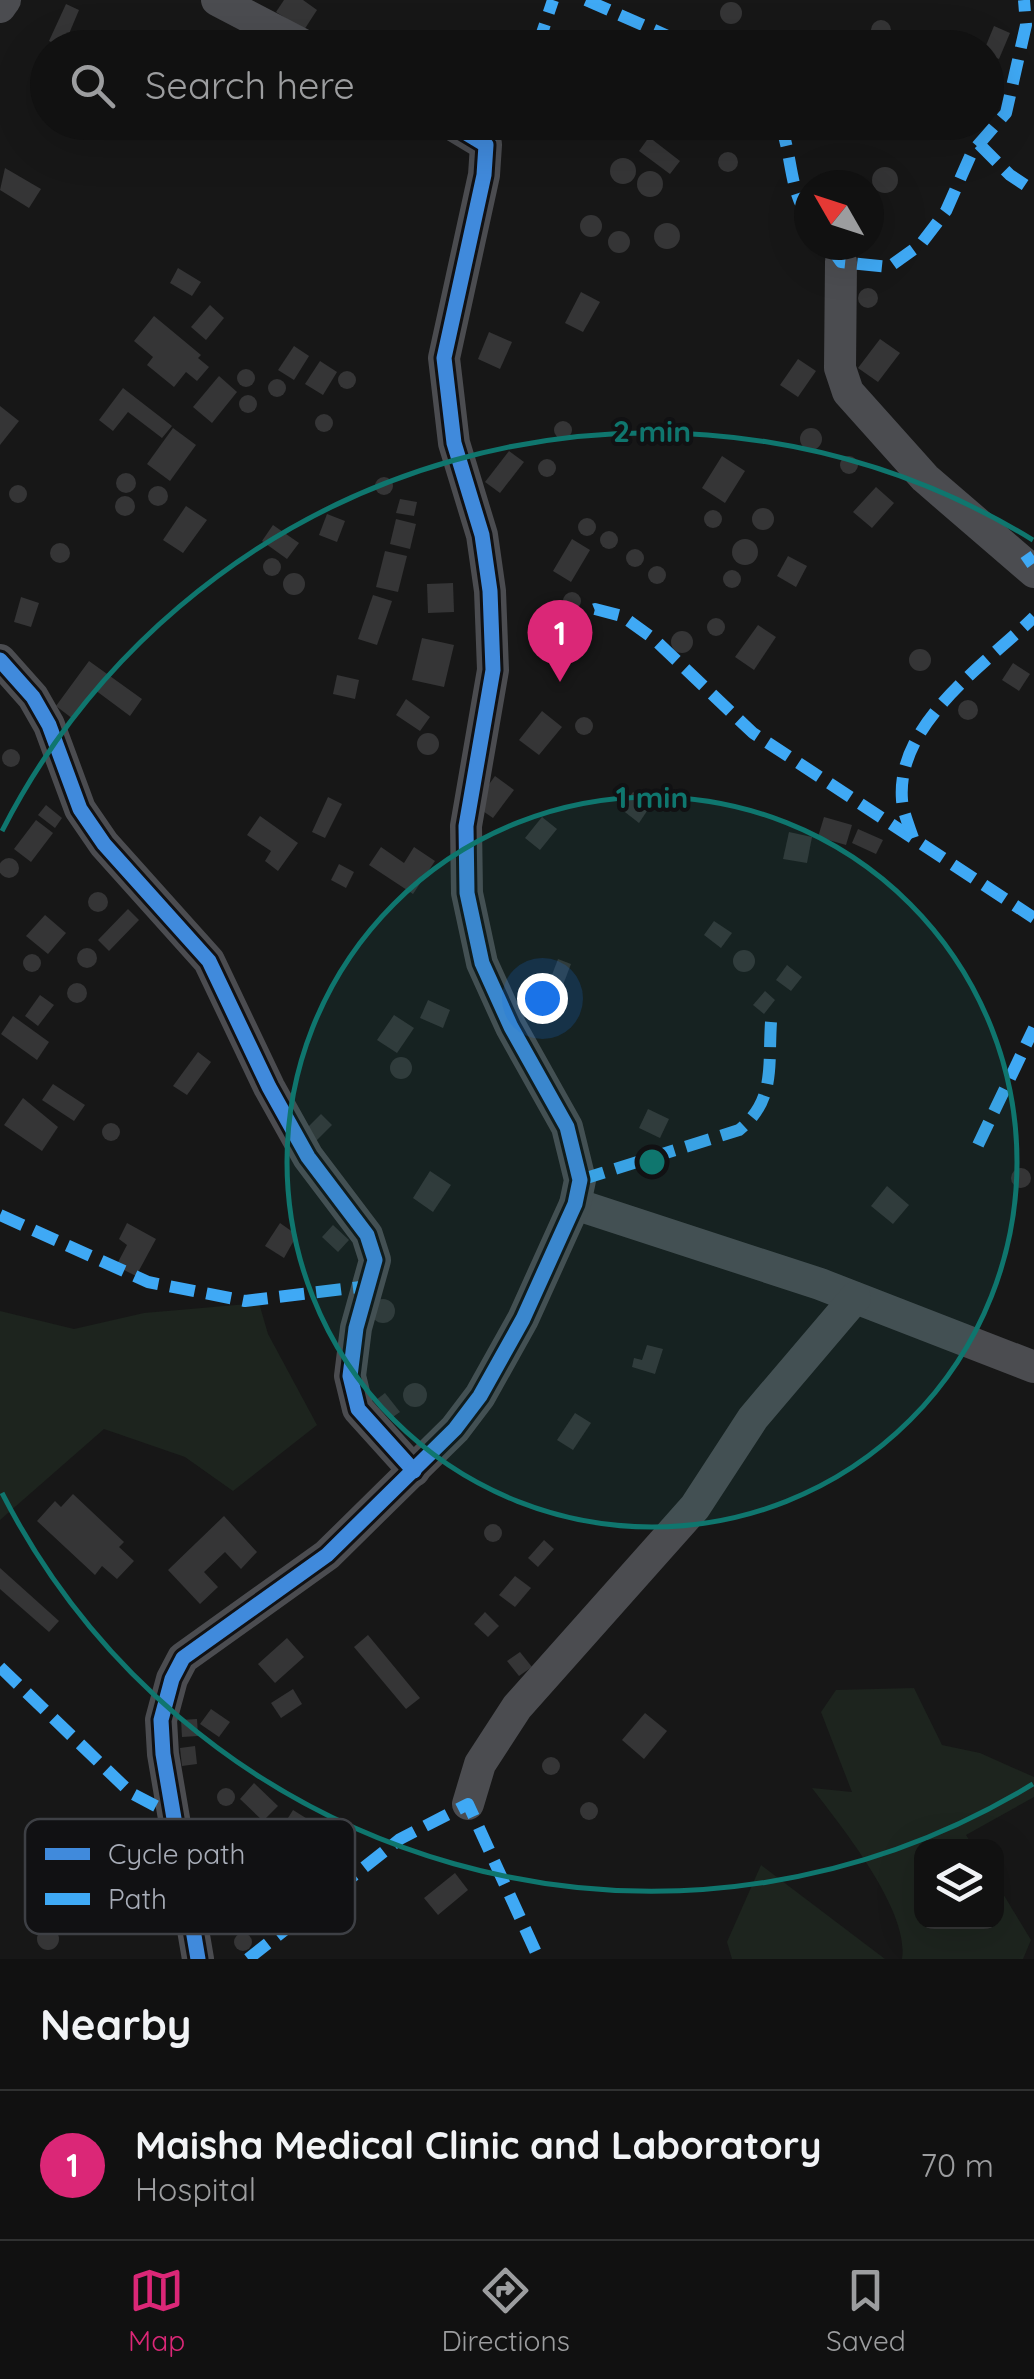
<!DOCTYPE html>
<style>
:root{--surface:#111;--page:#1a1a1a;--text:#f1f3f6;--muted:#9c9d9f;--line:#303131;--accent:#db2777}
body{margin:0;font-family:Quicksand,sans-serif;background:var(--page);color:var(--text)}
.controls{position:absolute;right:30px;bottom:30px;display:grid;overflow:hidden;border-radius:20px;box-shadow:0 10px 40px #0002}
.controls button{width:90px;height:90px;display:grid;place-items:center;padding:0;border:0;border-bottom:2px solid var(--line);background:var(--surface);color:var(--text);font:50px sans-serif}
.compass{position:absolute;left:794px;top:170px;width:90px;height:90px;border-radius:50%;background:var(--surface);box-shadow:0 10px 40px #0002;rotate:309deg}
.you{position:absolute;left:542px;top:998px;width:35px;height:35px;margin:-25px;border:8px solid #fff;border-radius:50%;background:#1a73e8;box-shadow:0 0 0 15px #1a73e833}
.badge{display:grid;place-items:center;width:65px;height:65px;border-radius:50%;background:var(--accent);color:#fff;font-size:32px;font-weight:700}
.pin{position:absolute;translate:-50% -82px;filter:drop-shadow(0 2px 5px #0008)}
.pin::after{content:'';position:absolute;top:52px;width:35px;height:30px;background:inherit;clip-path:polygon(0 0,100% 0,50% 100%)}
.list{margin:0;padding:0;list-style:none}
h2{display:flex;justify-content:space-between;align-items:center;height:130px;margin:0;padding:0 40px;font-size:42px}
h2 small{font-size:32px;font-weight:400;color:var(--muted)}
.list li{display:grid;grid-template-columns:65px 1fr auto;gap:30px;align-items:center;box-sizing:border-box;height:150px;padding:0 40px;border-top:2px solid var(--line)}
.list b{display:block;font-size:38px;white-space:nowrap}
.list p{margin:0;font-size:32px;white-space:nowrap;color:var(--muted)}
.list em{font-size:32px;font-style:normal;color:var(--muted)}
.icon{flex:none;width:55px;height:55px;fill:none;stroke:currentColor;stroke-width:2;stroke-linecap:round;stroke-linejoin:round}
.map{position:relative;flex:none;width:1034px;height:1959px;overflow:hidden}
.search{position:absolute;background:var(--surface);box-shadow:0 10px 40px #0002;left:30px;right:30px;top:30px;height:110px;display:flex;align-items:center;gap:25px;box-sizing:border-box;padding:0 35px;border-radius:55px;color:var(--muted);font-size:38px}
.sheet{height:280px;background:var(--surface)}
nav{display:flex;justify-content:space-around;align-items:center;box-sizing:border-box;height:140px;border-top:2px solid var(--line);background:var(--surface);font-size:28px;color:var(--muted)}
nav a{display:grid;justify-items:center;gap:5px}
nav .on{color:var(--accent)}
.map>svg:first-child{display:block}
.green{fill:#1d241e}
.building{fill:#353536}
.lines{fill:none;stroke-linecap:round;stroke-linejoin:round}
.minor{stroke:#4b4c50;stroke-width:32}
.quiet{stroke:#3fa9f5;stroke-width:12;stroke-dasharray:25 12;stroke-linecap:butt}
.cycleway-casing{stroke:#111113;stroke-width:21}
.cycleway{stroke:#408adc;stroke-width:15}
.ring{fill:none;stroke:#0f766e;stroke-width:5}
.key{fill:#111113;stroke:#3e4045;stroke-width:2.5}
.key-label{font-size:28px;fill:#a8adb8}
.centre{fill:#0f766e;stroke:#111113;stroke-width:5}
.ring-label{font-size:30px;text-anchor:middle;font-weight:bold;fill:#0f766e;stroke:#111113;stroke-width:8;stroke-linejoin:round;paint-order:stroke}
</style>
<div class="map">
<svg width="1034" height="1959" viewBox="0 0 1034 1959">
<rect width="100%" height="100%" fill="#171717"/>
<g class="green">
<polygon points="259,1303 268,1334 317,1425 233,1491 185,1457 104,1429 0,1520 0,1311 74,1329 144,1313"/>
<path d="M914,1688L942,1745L980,1753L1034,1777V1797L966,1835L973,1846H922V1922H996L997,1884L1031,1940L1023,1959H902C910,1911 841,1826 812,1788L852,1792L821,1712L836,1690Z"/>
<polygon points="761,1865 885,1959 732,1959 727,1942"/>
</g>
<g class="building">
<polygon points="284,0 303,0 317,10 304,30 276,12"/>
<circle cx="731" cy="13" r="11"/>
<polygon points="66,4 79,10 63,48 49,41"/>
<circle cx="881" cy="30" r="10"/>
<polygon points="994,26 1010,33 999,59 986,54 985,48"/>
<polygon points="578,122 602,122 592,139 574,128"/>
<polygon points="649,137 680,161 670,174 639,151"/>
<circle cx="728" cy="162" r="10"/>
<circle cx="623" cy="171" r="13"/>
<circle cx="885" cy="180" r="13"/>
<polygon points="5,168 41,189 29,208 0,190"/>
<circle cx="650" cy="184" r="13"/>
<circle cx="591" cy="226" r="11"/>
<circle cx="667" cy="236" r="13"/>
<circle cx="619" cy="242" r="11"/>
<polygon points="178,268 201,282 192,296 170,283"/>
<circle cx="868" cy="298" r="10"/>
<polygon points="581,292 600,302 583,332 565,323"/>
<polygon points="210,305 224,318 206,340 191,327"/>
<polygon points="154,316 201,355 198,358 209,367 197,381 186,372 174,387 147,365 153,357 134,341"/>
<polygon points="489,332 512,342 500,369 478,359"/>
<polygon points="880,339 900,353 878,382 858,368"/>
<polygon points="294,346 309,356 294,380 278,370"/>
<polygon points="798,359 816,371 798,397 780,385"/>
<polygon points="320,361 337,372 323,395 305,384"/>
<circle cx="246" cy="378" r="9"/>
<circle cx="347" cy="380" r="9"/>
<polygon points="219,376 237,392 212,423 193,407"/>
<circle cx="277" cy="388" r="9"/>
<polygon points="123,388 172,426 162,438 128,412 113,431 99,420"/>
<circle cx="248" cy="404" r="9"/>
<polygon points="0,406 19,421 0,445"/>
<circle cx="324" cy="423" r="9"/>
<circle cx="563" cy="430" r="9"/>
<polygon points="173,428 196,445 170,481 147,464"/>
<circle cx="811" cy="439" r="11"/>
<polygon points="509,451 524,462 500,493 485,482"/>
<circle cx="849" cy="465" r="9"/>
<polygon points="722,456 745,471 725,503 702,488"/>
<circle cx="547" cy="468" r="9"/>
<circle cx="126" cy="483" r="10"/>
<circle cx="384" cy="486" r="9"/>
<circle cx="18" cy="494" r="9"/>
<circle cx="158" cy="496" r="10"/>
<polygon points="876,487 894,503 872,528 853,512"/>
<circle cx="125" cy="506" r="10"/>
<polygon points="400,499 417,502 414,516 396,513"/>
<polygon points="186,506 207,520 183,553 163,540"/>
<circle cx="763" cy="519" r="11"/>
<circle cx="713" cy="519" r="9"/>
<polygon points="327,514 345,521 337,542 319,535"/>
<circle cx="587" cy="527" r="9"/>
<polygon points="396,519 416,524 410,549 390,544"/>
<polygon points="273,525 299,543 287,559 262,541"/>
<circle cx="609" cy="540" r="9"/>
<circle cx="745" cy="552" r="13"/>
<polygon points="572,539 590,550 571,582 553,571"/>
<circle cx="60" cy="553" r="10"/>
<circle cx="635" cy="558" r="9"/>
<polygon points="385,551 407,556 398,592 376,587"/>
<polygon points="788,556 807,566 796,587 777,576"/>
<circle cx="272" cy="567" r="9"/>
<circle cx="657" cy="575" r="9"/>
<circle cx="732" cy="579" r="9"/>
<circle cx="294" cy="584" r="11"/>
<polygon points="453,583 454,612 428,613 427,584"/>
<circle cx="572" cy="601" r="9"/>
<polygon points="373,595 392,601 377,645 358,639"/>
<polygon points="21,597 39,603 31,627 14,622"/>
<circle cx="716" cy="627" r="9"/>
<polygon points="758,625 776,637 754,670 735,657"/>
<circle cx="682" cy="642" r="11"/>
<polygon points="422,638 454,645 444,687 412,680"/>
<circle cx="920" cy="660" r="11"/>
<polygon points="89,661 142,699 130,716 95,690 73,719 56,706"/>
<polygon points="1013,663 1030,674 1019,691 1002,680"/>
<polygon points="337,675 359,680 355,699 333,694"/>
<polygon points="406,699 430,717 420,731 396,715"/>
<circle cx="968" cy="710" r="10"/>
<polygon points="542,711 562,727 539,755 519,740"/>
<circle cx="584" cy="726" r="9"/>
<circle cx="428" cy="744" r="11"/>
<circle cx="11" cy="758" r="9"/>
<polygon points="495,776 514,790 493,818 474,805"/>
<polygon points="633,792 651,805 639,823 621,809"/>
<polygon points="328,797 342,804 325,838 312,832"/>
<polygon points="46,805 62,818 55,828 38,815"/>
<polygon points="260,816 298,843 278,871 265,861 271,851 247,835"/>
<polygon points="542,817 557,829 540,850 525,838"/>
<polygon points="824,817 852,825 846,845 818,837"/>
<polygon points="36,820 53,833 31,862 14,849"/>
<polygon points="858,829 883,840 876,854 852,843"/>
<polygon points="789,832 812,837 807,863 783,859"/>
<polygon points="381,847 404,863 414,847 435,861 413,894 369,865"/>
<circle cx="9" cy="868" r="10"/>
<polygon points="339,864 354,872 346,888 331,880"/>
<circle cx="98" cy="902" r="10"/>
<polygon points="128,909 139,920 109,951 98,940"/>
<polygon points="45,915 66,933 48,954 26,936"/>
<polygon points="714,921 732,933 721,948 704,935"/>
<circle cx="87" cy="958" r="10"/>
<circle cx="744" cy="961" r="11"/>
<circle cx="32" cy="963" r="9"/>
<polygon points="558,959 571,964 563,985 550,980"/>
<polygon points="787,965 802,977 791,991 776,980"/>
<circle cx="77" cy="993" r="10"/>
<polygon points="765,991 775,1000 764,1014 753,1005"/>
<polygon points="40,995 54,1005 38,1026 25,1016"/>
<polygon points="428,1000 450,1010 443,1028 420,1018"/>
<polygon points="394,1015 414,1028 397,1053 377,1040"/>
<polygon points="13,1016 49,1042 37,1060 1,1034"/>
<polygon points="198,1052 211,1062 187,1095 173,1086"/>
<circle cx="401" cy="1068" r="11"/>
<polygon points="53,1084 85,1105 74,1121 42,1100"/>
<polygon points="23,1098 58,1127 42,1151 4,1125"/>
<polygon points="648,1109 669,1119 660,1138 639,1128"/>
<polygon points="321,1114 332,1125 313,1144 302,1133"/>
<circle cx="111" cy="1132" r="9"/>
<circle cx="1021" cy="1178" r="10"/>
<polygon points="430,1171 451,1185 433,1212 413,1198"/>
<polygon points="887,1186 909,1205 893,1224 871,1206"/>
<polygon points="127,1223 156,1239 136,1276 116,1266 127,1245 119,1239"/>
<polygon points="280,1223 297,1235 284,1258 265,1246"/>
<polygon points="333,1225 349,1240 338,1252 322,1237"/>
<circle cx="383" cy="1311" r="12"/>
<polygon points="647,1345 663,1349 655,1374 632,1367 634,1358 642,1360"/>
<circle cx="415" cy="1395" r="12"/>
<polygon points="385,1393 400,1412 390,1419 376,1400"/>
<polygon points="575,1413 591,1423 573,1450 557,1440"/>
<polygon points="73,1494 124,1542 119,1547 134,1561 117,1579 102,1566 95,1575 37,1521 55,1501 61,1507"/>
<polygon points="224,1516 257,1552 241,1569 225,1552 204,1572 218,1587 200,1604 168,1570"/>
<circle cx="493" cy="1533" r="9"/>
<polygon points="544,1540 554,1549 538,1567 528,1558"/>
<polygon points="0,1568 59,1621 49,1632 0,1589"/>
<polygon points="515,1576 531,1588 515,1607 499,1595"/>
<polygon points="485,1612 499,1626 488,1637 474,1624"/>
<polygon points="368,1635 420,1698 406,1709 354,1647"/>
<polygon points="287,1638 304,1657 275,1683 258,1664"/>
<polygon points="520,1652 532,1667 519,1676 507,1661"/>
<polygon points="293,1689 302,1704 281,1718 271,1703"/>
<polygon points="211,1709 230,1722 219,1737 200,1724"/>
<polygon points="645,1713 667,1731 644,1759 622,1740"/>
<polygon points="197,1719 198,1736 182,1737 181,1720"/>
<polygon points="195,1746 197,1764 182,1766 180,1748"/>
<circle cx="551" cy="1766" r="9"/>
<polygon points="254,1783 278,1806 263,1821 240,1799"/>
<circle cx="226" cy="1797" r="9"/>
<circle cx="589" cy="1811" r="9"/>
<polygon points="293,1810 309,1820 288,1852 273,1842"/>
<polygon points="455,1873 468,1890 438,1915 424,1898"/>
<circle cx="48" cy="1939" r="11"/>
<circle cx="243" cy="1942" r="9"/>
</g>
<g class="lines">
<g class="minor">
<polyline points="217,0 309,48"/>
<polyline points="0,7 5,0"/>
<polyline points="841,262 840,368 848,392 925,478 1034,572"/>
<polyline points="0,660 33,697 49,725 80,809 104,844 209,961 269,1087 308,1157 367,1235 375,1260 356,1328 350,1376 358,1409 414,1471"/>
<polyline points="575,1204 820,1284 1034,1367"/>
<polyline points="468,1804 480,1764 517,1707 695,1507 753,1418 855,1298"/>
<polyline points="198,1959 163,1754 161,1720 172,1679 183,1658 327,1555 455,1429 480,1396 523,1319 575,1204 580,1180 567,1127 511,1027 482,963 467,893 466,826 493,670 490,591 482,535 454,443 444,358 484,175 486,145 448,122"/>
</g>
<g class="quiet">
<polyline points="586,0 695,48"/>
<polyline points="537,48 553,0"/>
<path d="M779,122C793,154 788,189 809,218"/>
<polyline points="979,144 1010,175 1034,191"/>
<polyline points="486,145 501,122"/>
<polyline points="829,245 841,262 889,267 921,244 946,211 972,152 1006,113 1026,25 1024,0"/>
<polyline points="1024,563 1034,556"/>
<polyline points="560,623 595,609 622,616 654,639 753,733 1034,918"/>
<path d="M913,838C909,826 903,812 902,800C896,723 985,665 1034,617"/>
<polyline points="978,1145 1034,1028"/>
<path d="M580,1180L739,1130C776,1100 768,1066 771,1022"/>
<polyline points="0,1215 148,1282 245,1301 368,1286"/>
<polyline points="0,1667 131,1793 173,1815"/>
<polyline points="248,1959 400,1839 468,1804 539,1959"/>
</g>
<defs>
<g id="cycleway">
<polyline points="0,660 33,697 49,725 80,809 104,844 209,961 269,1087 308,1157 367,1235 375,1260 356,1328 350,1376 358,1409 414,1471"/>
<polyline points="198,1959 163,1754 161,1720 172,1679 183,1658 327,1555 455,1429 480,1396 523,1319 575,1204 580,1180 567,1127 511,1027 482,963 467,893 466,826 493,670 490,591 482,535 454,443 444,358 484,175 486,145 448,122"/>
</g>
</defs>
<use href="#cycleway" class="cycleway-casing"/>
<use href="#cycleway" class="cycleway"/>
</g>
<circle cx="652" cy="1162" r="365" fill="#0f766e" fill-opacity=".12"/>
<g class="ring">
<circle cx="652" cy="1162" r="365"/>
<path d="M1033 1784A730 730 0 0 1 2 1493M2 831A730 730 0 0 1 1033 540"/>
</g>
<rect x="25" y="1819" width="330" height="115" rx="15" class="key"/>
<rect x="45" y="1848" width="45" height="12" fill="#408adc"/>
<rect x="45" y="1893" width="45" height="12" fill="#3fa9f5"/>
<g class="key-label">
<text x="108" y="1864">Cycle path</text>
<text x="108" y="1909">Path</text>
</g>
<circle cx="652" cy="1162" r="15" class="centre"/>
<g class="ring-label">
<text x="652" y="442">2 min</text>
<text x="652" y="808">1 min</text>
</g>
</svg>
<div class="controls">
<button><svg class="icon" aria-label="layers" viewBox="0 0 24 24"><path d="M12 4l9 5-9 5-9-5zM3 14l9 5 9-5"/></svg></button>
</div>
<svg class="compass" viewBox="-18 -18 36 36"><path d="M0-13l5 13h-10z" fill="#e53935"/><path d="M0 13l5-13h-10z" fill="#9c9d9f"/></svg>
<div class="you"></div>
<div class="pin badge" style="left:560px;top:682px">1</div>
<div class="search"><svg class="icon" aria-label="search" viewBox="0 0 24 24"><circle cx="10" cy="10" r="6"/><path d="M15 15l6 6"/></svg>Search here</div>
</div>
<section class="sheet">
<h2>Nearby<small></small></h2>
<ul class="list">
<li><span class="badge">1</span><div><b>Maisha Medical Clinic and Laboratory</b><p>Hospital</p></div><em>70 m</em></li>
</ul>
</section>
<nav>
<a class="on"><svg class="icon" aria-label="map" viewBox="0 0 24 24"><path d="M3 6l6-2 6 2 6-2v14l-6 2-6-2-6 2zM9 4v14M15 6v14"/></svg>Map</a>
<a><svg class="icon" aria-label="directions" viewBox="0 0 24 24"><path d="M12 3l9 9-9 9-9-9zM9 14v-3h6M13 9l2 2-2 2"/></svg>Directions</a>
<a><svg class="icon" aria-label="saved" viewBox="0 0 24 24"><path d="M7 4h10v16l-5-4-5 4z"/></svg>Saved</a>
</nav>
